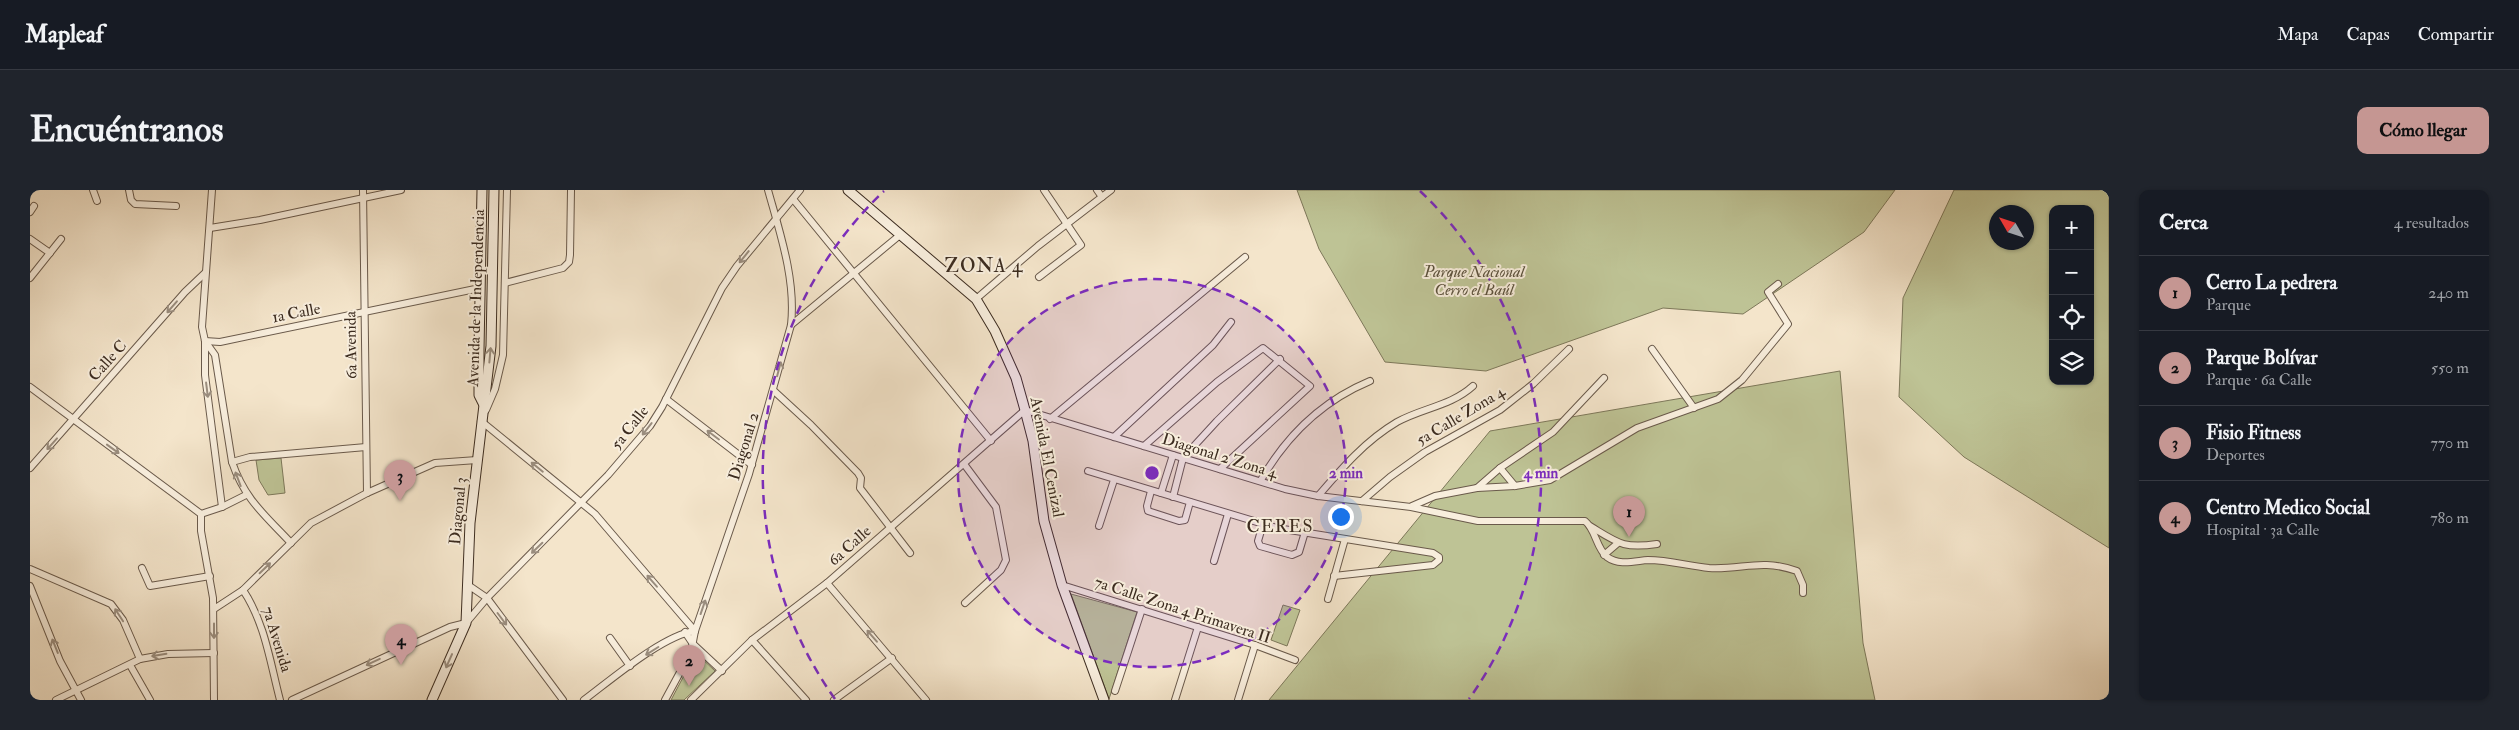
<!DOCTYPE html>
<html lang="es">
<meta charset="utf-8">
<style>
:root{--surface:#171b24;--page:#20242c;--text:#f1f3f6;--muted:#9ea1a6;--line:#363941;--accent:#c59692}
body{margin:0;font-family:"IM FELL Double Pica",serif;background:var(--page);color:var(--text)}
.controls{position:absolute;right:15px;top:15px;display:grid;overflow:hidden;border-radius:10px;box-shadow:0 1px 4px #0004}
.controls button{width:45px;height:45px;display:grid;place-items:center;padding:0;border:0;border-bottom:1px solid var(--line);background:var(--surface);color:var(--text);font:25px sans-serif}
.compass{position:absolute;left:1959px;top:15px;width:45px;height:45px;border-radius:50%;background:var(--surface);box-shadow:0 1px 4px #0004;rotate:309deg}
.you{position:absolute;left:1310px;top:326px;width:18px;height:18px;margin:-12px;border:4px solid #fff;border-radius:50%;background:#1a73e8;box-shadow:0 0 0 8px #1a73e833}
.badge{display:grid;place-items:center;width:32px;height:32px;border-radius:50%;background:var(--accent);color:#111;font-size:16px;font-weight:700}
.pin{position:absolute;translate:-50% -41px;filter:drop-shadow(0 1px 2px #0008)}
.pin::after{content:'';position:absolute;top:26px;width:18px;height:15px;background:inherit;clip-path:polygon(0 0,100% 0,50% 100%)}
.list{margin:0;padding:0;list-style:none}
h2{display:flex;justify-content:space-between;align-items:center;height:65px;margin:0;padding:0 20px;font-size:21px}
h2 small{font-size:16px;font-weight:400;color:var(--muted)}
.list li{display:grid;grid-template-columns:32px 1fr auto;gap:15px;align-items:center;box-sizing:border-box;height:75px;padding:0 20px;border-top:1px solid var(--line)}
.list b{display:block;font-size:19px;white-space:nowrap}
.list p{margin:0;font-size:16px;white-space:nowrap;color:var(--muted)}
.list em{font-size:16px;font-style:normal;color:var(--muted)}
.icon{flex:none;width:28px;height:28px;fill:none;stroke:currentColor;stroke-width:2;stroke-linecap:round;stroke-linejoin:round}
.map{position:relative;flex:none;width:2079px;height:510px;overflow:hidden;border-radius:10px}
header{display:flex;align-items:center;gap:30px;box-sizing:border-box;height:70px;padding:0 25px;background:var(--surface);border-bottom:1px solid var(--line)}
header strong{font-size:24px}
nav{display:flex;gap:28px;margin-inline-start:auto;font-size:18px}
.intro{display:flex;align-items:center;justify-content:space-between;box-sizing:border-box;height:120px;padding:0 30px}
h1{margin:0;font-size:35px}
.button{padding:12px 22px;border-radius:10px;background:var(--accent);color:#111;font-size:18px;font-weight:700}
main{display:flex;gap:30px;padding:0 30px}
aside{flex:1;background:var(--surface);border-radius:10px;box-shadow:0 1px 4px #0004}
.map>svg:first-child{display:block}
.green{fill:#bec395;stroke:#7d785a;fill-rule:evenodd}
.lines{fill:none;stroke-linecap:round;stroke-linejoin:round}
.street-casing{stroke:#6a5a4b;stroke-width:8}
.secondary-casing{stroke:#3c2c20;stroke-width:11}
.street{stroke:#f8eedd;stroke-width:6}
.secondary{stroke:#f8eedd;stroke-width:9}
.oneway{stroke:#9a8d7e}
.ring{fill:none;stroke:#7b2cbf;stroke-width:2.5;stroke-dasharray:9 6}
.labels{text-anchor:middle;stroke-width:4;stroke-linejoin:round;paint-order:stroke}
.park-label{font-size:16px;font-style:italic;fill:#5c523d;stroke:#f8eedd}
.street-label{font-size:16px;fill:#3c2c20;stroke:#f8eedd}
.neighbourhood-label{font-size:18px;letter-spacing:1px;fill:#3c2c20;stroke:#f8eedd}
.quarter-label{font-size:19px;letter-spacing:1px;fill:#3c2c20;stroke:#f8eedd}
.centre{fill:#7b2cbf;stroke:#f8eedd;stroke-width:2.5}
.ring-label{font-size:15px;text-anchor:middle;font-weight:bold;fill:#7b2cbf;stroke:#f8eedd;stroke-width:4;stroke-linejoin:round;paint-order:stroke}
</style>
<header>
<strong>Mapleaf</strong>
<nav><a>Mapa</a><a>Capas</a><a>Compartir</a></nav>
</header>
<div class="intro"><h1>Encuéntranos</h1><a class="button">Cómo llegar</a></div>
<main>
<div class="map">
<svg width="2079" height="510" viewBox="0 0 2079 510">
<rect width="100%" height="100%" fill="#f4e5cb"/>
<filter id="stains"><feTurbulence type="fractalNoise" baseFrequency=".004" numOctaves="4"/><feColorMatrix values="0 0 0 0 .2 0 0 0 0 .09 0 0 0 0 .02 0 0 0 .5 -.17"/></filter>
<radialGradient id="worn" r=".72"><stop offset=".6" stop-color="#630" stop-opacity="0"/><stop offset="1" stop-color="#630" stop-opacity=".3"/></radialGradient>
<g class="green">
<polygon points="1267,0 1865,0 1834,42 1713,124 1633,118 1456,181 1355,172 1289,59"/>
<path d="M1924,0H2079V358L1934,267L1869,207L1873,108ZM2023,19H2060V191H2023ZM1966,22H1996V52H1966Z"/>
<polygon points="1810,181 1833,453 1845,510 1239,510 1460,241"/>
<polygon points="251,268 255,303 238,305 229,290 226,270"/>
<polygon points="1041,404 1107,422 1079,509"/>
<polygon points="1253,415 1270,420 1257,456 1241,450"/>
<polygon points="666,463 685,481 654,510 641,510"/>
</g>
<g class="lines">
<defs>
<g id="street">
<polyline points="63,0 67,11"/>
<polyline points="99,0 101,10 105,14 146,16"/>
<polyline points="182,0 172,137 175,151 175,185 192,317"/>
<polyline points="333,0 337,303"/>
<polyline points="1067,0 1072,7"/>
<polyline points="763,9 961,251"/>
<polyline points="0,22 4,16"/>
<polyline points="180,38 230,30 371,0"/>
<polyline points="0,49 20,63"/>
<polyline points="1009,87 1051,55 1014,0"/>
<polyline points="0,88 31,49"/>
<polyline points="475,93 533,78 539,72 540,65 541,0"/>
<polyline points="946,109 1008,56 1081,0"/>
<polyline points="761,135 870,45"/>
<polyline points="175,151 190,152 450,98"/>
<path d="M175,151L185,165L202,272C215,310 235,325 261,353"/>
<polyline points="1622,159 1664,218"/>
<polyline points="0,197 171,324"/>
<polyline points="744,201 781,235 828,283 831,288 830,298 880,363"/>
<polyline points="636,209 722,275"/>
<polyline points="456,220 465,199 473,165 477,0"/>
<polyline points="1020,229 1215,67"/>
<polyline points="451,231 565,324 665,441"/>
<polyline points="1084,247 1183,155 1201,132"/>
<polyline points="1114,256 1187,192 1233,158 1280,196 1190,279"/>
<polyline points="202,272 220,267 336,257"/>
<polyline points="934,274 966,317 976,370 971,380 935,413"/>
<polyline points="0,278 155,102 175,83"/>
<polyline points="1470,278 1485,296"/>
<polyline points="1058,281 1247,338 1403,363 1409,367 1409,370 1403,375 1304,386"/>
<path d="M1231,290C1257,245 1292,211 1340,191"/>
<polyline points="1447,298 1485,296 1520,290 1607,238 1688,209 1712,190 1758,134 1738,102 1748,94"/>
<polyline points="1121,301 1117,316 1118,321 1149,331 1155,330 1160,312"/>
<polyline points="1131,303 1143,265"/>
<path d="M1288,306C1312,278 1335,251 1367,232C1392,218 1421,216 1443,196"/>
<polyline points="1143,307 1153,268 1187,231 1250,169"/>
<polyline points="1332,311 1360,287 1395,262 1470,220 1503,194 1539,159"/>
<polyline points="1382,316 1405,306 1447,298 1470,278 1523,242 1574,188"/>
<polyline points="171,324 171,341 183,408 184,510"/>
<polyline points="171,324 192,317 216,305"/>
<polyline points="1233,334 1228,351 1230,356 1262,365 1269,362 1275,342"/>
<polyline points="1069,336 1084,290"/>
<path d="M1560,336C1588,353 1593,359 1627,354"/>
<polyline points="1574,365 1588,353"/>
<polyline points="1184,371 1198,324"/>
<polyline points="112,378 120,396 180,386"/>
<polyline points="0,379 81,414 93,430 110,469"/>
<polyline points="797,393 896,510"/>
<polyline points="438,395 457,408 533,510"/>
<polyline points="1032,395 1225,455 1265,470"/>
<polyline points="0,396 30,471 51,510"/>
<path d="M213,400C235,433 240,472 250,510"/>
<polyline points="1298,409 1315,349"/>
<polyline points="184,419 213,400 281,333 337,303 405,273 447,270"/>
<polyline points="655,442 663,454 692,481"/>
<polyline points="580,448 600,476"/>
<polyline points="722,450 776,510"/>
<polyline points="100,475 120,510"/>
<polyline points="1085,501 1112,419"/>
<polyline points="26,510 110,469 138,464 184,463"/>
<polyline points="262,510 420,437 436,433 457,408 578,285 620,236 632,217 692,98 707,76 770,0"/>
<path d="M554,510C581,490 633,445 665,441"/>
<path d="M635,510L661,462L665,441L719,284L761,135C766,90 750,43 738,0"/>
<path d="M661,510L722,450L797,393L995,220L1255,299L1288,306L1381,317L1448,331H1555C1566,340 1566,358 1577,367C1589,376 1605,371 1618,370C1638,370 1659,376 1679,378C1713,380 1730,368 1767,381L1773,395V403"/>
<polyline points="804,510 862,468"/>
<polyline points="1145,510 1168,437"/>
<polyline points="1208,510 1225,455"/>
</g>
<g id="secondary">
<polyline points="452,0 449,160 449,205 453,213"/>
<polyline points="818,0 946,109 965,141 986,188 995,220 1003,251 1014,331 1032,395 1074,510"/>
<polyline points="402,510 436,433 440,333 461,156 464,0"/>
</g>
</defs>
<use href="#street" class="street-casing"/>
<use href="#secondary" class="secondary-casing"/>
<use href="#street" class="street"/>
<use href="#secondary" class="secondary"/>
</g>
<defs><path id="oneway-shaft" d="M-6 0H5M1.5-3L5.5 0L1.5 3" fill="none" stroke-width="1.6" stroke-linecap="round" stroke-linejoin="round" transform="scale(1.25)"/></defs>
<g class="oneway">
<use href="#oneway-shaft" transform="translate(714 67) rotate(129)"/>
<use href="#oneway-shaft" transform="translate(142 117) rotate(131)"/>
<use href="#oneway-shaft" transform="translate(460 165) rotate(-85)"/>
<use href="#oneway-shaft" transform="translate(749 179) rotate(-75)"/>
<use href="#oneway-shaft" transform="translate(177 200) rotate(83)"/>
<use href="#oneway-shaft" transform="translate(617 239) rotate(128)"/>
<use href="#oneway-shaft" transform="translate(683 245) rotate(-143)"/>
<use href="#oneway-shaft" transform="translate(22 254) rotate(132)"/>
<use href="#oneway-shaft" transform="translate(83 259) rotate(36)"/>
<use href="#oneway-shaft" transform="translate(507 277) rotate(-141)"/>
<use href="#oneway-shaft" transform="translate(208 289) rotate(-111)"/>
<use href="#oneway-shaft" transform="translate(507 358) rotate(136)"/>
<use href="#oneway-shaft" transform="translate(235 378) rotate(-44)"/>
<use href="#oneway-shaft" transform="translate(622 391) rotate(-131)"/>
<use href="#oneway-shaft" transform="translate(673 417) rotate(-71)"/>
<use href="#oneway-shaft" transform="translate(89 425) rotate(-123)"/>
<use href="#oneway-shaft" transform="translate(472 429) rotate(53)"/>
<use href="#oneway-shaft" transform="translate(184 441) rotate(90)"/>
<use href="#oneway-shaft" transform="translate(842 446) rotate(-131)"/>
<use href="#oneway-shaft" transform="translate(25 456) rotate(-112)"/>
<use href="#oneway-shaft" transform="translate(622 461) rotate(148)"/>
<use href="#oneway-shaft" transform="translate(129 465) rotate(171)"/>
<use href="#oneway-shaft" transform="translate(419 471) rotate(114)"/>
<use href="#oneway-shaft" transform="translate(343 472) rotate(155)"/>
</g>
<circle cx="1122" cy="283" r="194" fill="#7b2cbf" fill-opacity=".12"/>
<g class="ring">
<circle cx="1122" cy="283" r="194"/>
<path d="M805 509A389 389 0 0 1 854 1M1390 1A389 389 0 0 1 1439 509"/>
</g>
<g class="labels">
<g class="park-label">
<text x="1444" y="87">Parque Nacional<tspan x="1444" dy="18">Cerro el Baúl</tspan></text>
</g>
<g class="street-label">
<text transform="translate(445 108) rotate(-88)" y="6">Avenida de la Independencia</text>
<text transform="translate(266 122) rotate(-11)" y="6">1a Calle</text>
<text transform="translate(320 155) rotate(-91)" y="6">6a Avenida</text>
<text transform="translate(77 170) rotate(-48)" y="6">Calle C</text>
<text transform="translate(1430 225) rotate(-31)" y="6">5a Calle Zona 4</text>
<text transform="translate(599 237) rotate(-52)" y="6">5a Calle</text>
<text transform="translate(713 256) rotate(-73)" y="6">Diagonal 2</text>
<text transform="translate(1190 265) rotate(17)" y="6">Diagonal 2 Zona 4</text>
<text transform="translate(1018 267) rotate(79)" y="6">Avenida El Cenizal</text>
<text transform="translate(427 321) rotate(-85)" y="6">Diagonal 3</text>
<text transform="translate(819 355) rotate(-42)" y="6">6a Calle</text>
<text transform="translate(1153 419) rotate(18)" y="6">7a Calle Zona 4 Primavera II</text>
<text transform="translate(248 449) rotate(73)" y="6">7a Avenida</text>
</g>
<g class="neighbourhood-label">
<text x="1250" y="342">CERES</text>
</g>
<g class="quarter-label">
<text x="954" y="82">ZONA 4</text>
</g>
</g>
<circle cx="1122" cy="283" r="8" class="centre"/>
<g class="ring-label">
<text x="1316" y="288">2 min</text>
<text x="1511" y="288">4 min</text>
</g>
<rect width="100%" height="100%" filter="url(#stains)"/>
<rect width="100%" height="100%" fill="url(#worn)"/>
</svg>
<div class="controls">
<button>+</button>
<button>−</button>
<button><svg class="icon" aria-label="locate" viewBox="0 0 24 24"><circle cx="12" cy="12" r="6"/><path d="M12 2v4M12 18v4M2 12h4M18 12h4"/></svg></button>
<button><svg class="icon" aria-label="layers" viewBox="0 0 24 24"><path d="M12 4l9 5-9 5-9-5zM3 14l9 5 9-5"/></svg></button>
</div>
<svg class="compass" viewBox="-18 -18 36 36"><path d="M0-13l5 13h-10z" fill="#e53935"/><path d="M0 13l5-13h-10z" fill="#9ea1a6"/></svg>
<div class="you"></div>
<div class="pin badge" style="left:1599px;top:347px">1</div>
<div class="pin badge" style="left:659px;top:496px">2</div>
<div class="pin badge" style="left:370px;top:311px">3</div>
<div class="pin badge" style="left:371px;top:475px">4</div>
</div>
<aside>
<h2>Cerca<small>4 resultados</small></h2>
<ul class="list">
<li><span class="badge">1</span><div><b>Cerro La pedrera</b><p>Parque</p></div><em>240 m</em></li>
<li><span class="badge">2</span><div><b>Parque Bolívar</b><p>Parque · 6a Calle</p></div><em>550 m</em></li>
<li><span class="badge">3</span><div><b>Fisio Fitness</b><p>Deportes</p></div><em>770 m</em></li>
<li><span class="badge">4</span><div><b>Centro Medico Social</b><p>Hospital · 3a Calle</p></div><em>780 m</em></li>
</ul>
</aside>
</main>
